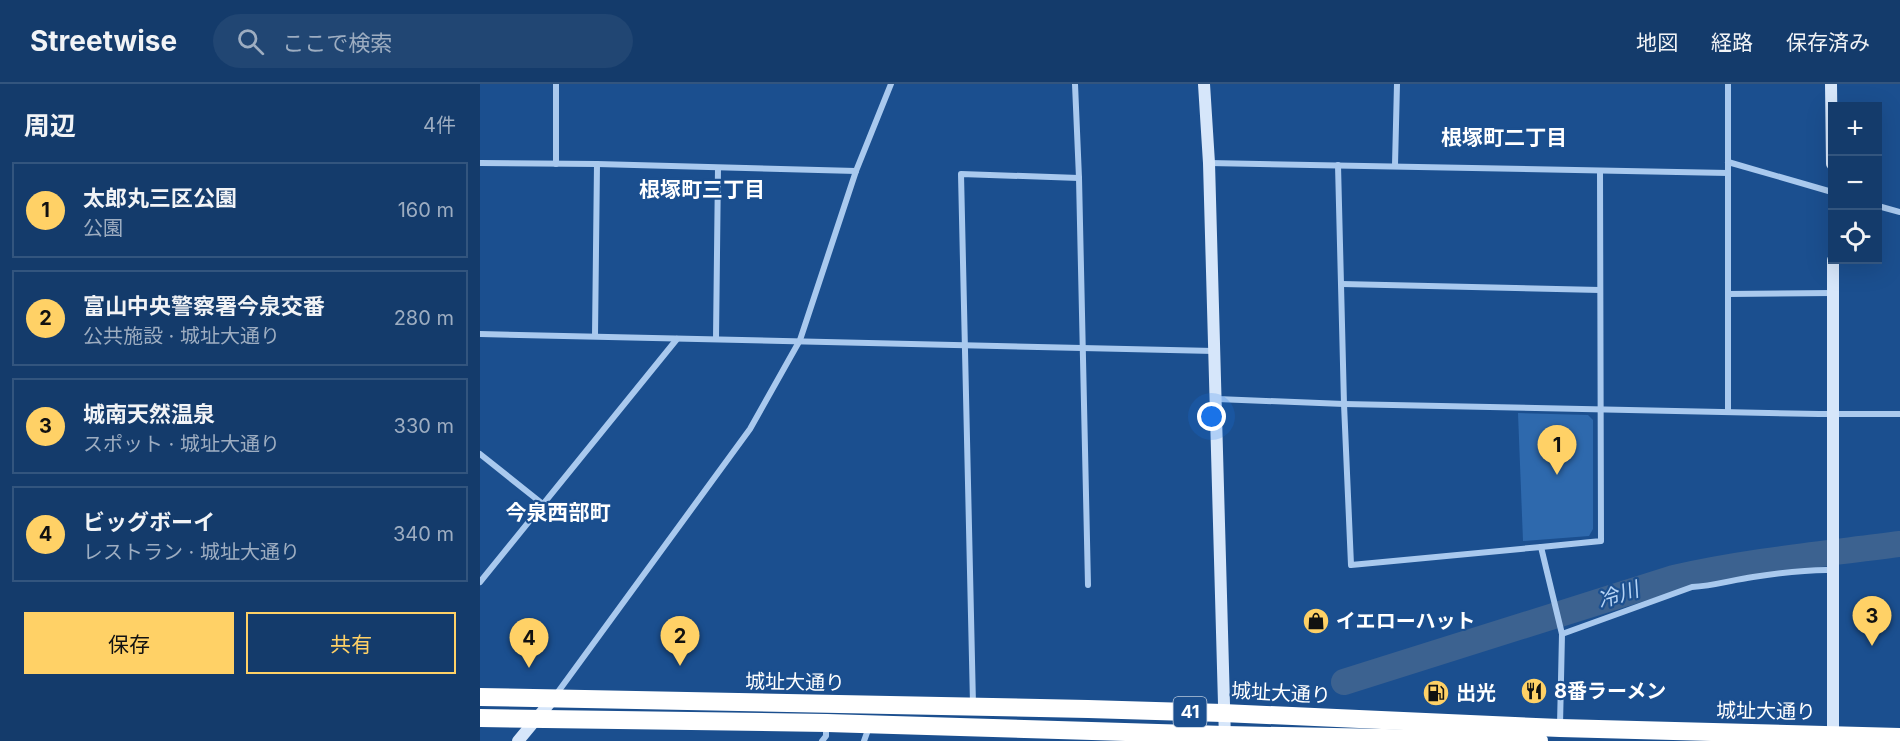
<!DOCTYPE html>
<html lang="ja">
<meta charset="utf-8">
<style>
:root{--surface:#143b6b;--page:#214673;--text:#f1f3f6;--muted:#9dadc1;--line:#33557e;--accent:#ffd166}
body{margin:0;font-family:Inter,"Noto Sans JP",sans-serif;background:var(--page);color:var(--text)}
.controls{position:absolute;right:18px;top:18px;display:grid;overflow:hidden;border-radius:0px;box-shadow:0 6px 24px #0002}
.controls button{width:54px;height:54px;display:grid;place-items:center;padding:0;border:0;border-bottom:2px solid var(--line);background:var(--surface);color:var(--text);font:30px sans-serif}
.you{position:absolute;left:732px;top:333px;width:21px;height:21px;margin:-15px;border:4px solid #fff;border-radius:50%;background:#1a73e8;box-shadow:0 0 0 9px #1a73e833}
.badge{display:grid;place-items:center;width:39px;height:39px;border-radius:50%;background:var(--accent);color:#111;font-size:20px;font-weight:700}
.pin{position:absolute;translate:-50% -50px;filter:drop-shadow(0 2px 3px #0008)}
.pin::after{content:'';position:absolute;top:32px;width:21px;height:18px;background:inherit;clip-path:polygon(0 0,100% 0,50% 100%)}
.list{margin:0;padding:0;list-style:none}
h2{display:flex;justify-content:space-between;align-items:center;height:78px;margin:0;padding:0 24px;font-size:26px}
h2 small{font-size:20px;font-weight:400;color:var(--muted)}
.list li{display:grid;grid-template-columns:39px 1fr auto;gap:18px;align-items:center;box-sizing:border-box;height:96px;margin:0 12px 12px;padding:0 12px;border:2px solid var(--line);border-radius:0px}
.list b{display:block;font-size:22px;white-space:nowrap}
.list p{margin:0;font-size:20px;white-space:nowrap;color:var(--muted)}
.list em{font-size:20px;font-style:normal;color:var(--muted)}
.actions{display:flex;gap:12px;padding:18px 24px}
.actions a{flex:1;padding:14px 0;border:2px solid var(--accent);border-radius:0px;text-align:center;font-size:21px;color:var(--accent)}
.actions .main{background:var(--accent);color:#111}
.icon{flex:none;width:33px;height:33px;fill:none;stroke:currentColor;stroke-width:2;stroke-linecap:round;stroke-linejoin:round}
.map{position:relative;flex:none;width:1420px;height:657px;overflow:hidden}
header{display:flex;align-items:center;gap:36px;box-sizing:border-box;height:84px;padding:0 30px;background:var(--surface);border-bottom:2px solid var(--line)}
header strong{font-size:28px}
nav{display:flex;gap:33px;margin-inline-start:auto;font-size:21px}
.search{width:420px;height:54px;background:var(--page);display:flex;align-items:center;gap:15px;box-sizing:border-box;padding:0 21px;border-radius:33px;color:var(--muted);font-size:22px}
main{display:flex}
aside{flex:1;background:var(--surface)}
.map>svg:first-child{display:block}
.green{fill:#2e69ad}
.lines{fill:none;stroke-linecap:round;stroke-linejoin:round}
.river{stroke:#3c6290;stroke-width:26}
.street{stroke:#a9c9ee;stroke-width:6}
.secondary{stroke:#d6e6fa;stroke-width:12}
.highway{stroke:#fff;stroke-width:18}
.labels{text-anchor:middle;stroke-width:4.5;stroke-linejoin:round;paint-order:stroke}
.shield{fill:#1b4f8f;stroke:#bbcadd;stroke-width:1.5}
.shield-label{font-size:18px;font-weight:bold;fill:#fff}
.poi-label{font-size:20px;font-weight:bold;fill:#fff;stroke:#1b4f8f;text-anchor:start}
.street-label{font-size:20px;fill:#fff;stroke:#1b4f8f}
.neighbourhood-label{font-size:21px;font-weight:bold;fill:#fff;stroke:#1b4f8f}
.water-label{font-size:21px;font-style:italic;fill:#b5d3f5;stroke:#1b4f8f}
</style>
<header>
<strong>Streetwise</strong>
<div class="search"><svg class="icon" aria-label="search" viewBox="0 0 24 24"><circle cx="10" cy="10" r="6"/><path d="M15 15l6 6"/></svg>ここで検索</div>
<nav><a>地図</a><a>経路</a><a>保存済み</a></nav>
</header>
<main>
<aside>
<h2>周辺<small>4件</small></h2>
<ul class="list">
<li><span class="badge">1</span><div><b>太郎丸三区公園</b><p>公園</p></div><em>160 m</em></li>
<li><span class="badge">2</span><div><b>富山中央警察署今泉交番</b><p>公共施設 · 城址大通り</p></div><em>280 m</em></li>
<li><span class="badge">3</span><div><b>城南天然温泉</b><p>スポット · 城址大通り</p></div><em>330 m</em></li>
<li><span class="badge">4</span><div><b>ビッグボーイ</b><p>レストラン · 城址大通り</p></div><em>340 m</em></li>
</ul>
<div class="actions"><a class="main">保存</a><a>共有</a></div>
</aside>
<div class="map">
<svg width="1420" height="657" viewBox="0 0 1420 657">
<rect width="100%" height="100%" fill="#1b4f8f"/>
<polygon class="green" points="1038,329 1108,331 1113,336 1113,445 1109,452 1043,457"/>
<g class="lines">
<path class="river" d="M864,598L1194,494C1269,477 1344,470 1420,460"/>
<g class="street">
<polyline points="595,0 599,94 608,501"/>
<polyline points="1248,78 1352,108"/>
<polyline points="0,79 117,80 376,87"/>
<polyline points="729,79 1248,89"/>
<polyline points="76,80 76,0"/>
<polyline points="858,81 864,320 871,481 1061,463 1082,550 1080,641"/>
<polyline points="915,81 917,0"/>
<polyline points="1398,122 1420,128"/>
<polyline points="862,200 1120,206"/>
<polyline points="1248,210 1352,209"/>
<polyline points="0,250 734,267"/>
<polyline points="115,252 117,80"/>
<polyline points="236,255 238,84"/>
<polyline points="737,315 864,320 1339,330 1420,330"/>
<polyline points="1248,327 1248,0"/>
<polyline points="0,370 64,421"/>
<polyline points="1061,463 1121,457 1120,87"/>
<polyline points="0,498 197,255"/>
<path d="M1082,550L1212,503C1233,502 1252,496 1273,493C1299,489 1327,485 1353,486"/>
<polyline points="75,612 270,345 320,256 376,87 411,0"/>
<polyline points="493,620 481,90 599,94"/>
<polyline points="342,657 346,652 346,642"/>
<polyline points="384,657 389,643"/>
</g>
<g class="secondary">
<polyline points="724,0 729,79 745,656"/>
<polyline points="1351,0 1352,80"/>
<polyline points="1353,176 1353,657"/>
<polyline points="38,657 72,616"/>
</g>
<g class="highway">
<polyline points="0,613 608,625 743,629 1080,644 1420,653"/>
<polyline points="0,634 347,639 745,651 1059,657"/>
</g>
</g>
<defs>
<symbol id="shop-disc" viewBox="-11 -11 22 22"><circle r="9.5" fill="#ffd166" stroke="#1b4f8f"/><path d="M-5-2.5h2.3a2.7 3.5 0 0 1 5.4 0H5L5.5 6h-11ZM-1.5-2.5h3a1.5 2.3 0 0 0-3 0Z" fill="#111"/></symbol>
<symbol id="restaurant-disc" viewBox="-11 -11 22 22"><circle r="9.5" fill="#ffd166" stroke="#1b4f8f"/><path d="M-5-6h1v4h1v-4h1v4h1v-4h1v5L-1.5 .5V6h-2V.5L-5-1ZM5-6V6H3V1.5H1.5Q1.5-4 5-6Z" fill="#111"/></symbol>
<symbol id="fuel-disc" viewBox="-11 -11 22 22"><circle r="9.5" fill="#ffd166" stroke="#1b4f8f"/><path d="M-5.5-6h7V0h2V4h1.3V-2.5L3-4.5l.8-.8L6-3V5H2.5V1h-1V6h-7ZM-4.2-4.7v3.2H.2V-4.7Z" fill="#111"/></symbol>
</defs>
<g fill-rule="evenodd">
<use href="#shop-disc" x="821" y="522" width="30" height="30"/>
<use href="#restaurant-disc" x="1039" y="592" width="30" height="30"/>
<use href="#fuel-disc" x="941" y="594" width="30" height="30"/>
</g>
<g class="labels">
<rect class="shield" x="693.5" y="613" width="33" height="30" rx="4.5"/>
<g class="shield-label">
<text x="710" y="634">41</text>
</g>
<g class="poi-label">
<text x="856" y="544">イエローハット</text>
<text x="1074" y="614">8番ラーメン</text>
<text x="976" y="616">出光</text>
</g>
<g class="street-label">
<text transform="translate(315 598) rotate(1)" y="7">城址大通り</text>
<text transform="translate(801 609) rotate(3)" y="7">城址大通り</text>
<text transform="translate(1286 627) rotate(1)" y="7">城址大通り</text>
</g>
<g class="neighbourhood-label">
<text x="1024" y="61">根塚町二丁目</text>
<text x="222" y="113">根塚町三丁目</text>
<text x="78" y="436">今泉西部町</text>
</g>
<g class="water-label">
<text transform="translate(1138 511) rotate(-18)" y="7">冷川</text>
</g>
</g>
</svg>
<div class="controls">
<button>+</button>
<button>−</button>
<button><svg class="icon" aria-label="locate" viewBox="0 0 24 24"><circle cx="12" cy="12" r="6"/><path d="M12 2v4M12 18v4M2 12h4M18 12h4"/></svg></button>
</div>
<div class="you"></div>
<div class="pin badge" style="left:1077px;top:391px">1</div>
<div class="pin badge" style="left:200px;top:582px">2</div>
<div class="pin badge" style="left:1392px;top:562px">3</div>
<div class="pin badge" style="left:49px;top:584px">4</div>
</div>
</main>
